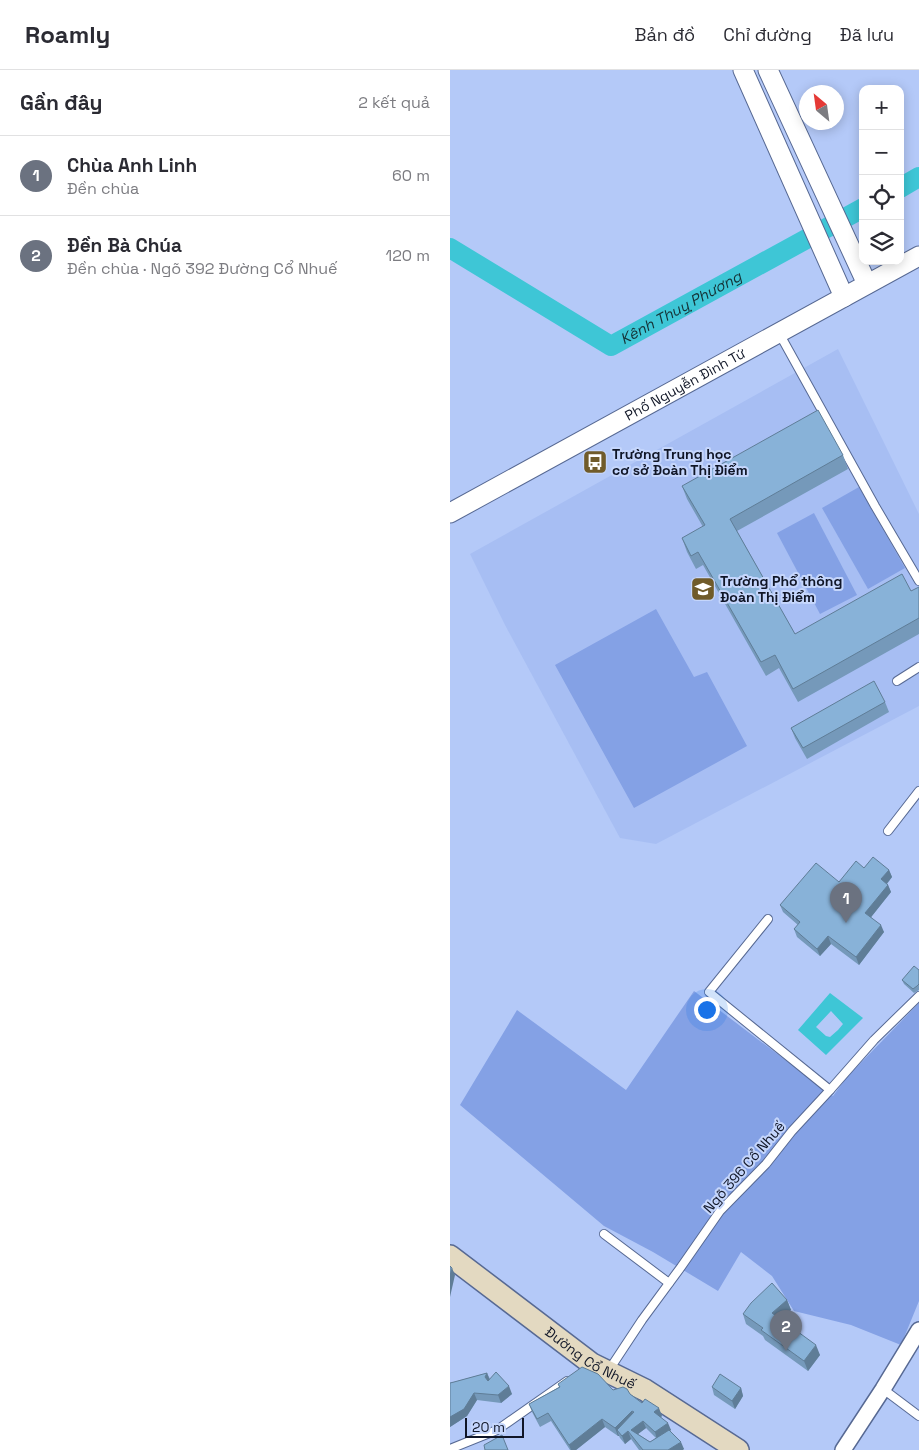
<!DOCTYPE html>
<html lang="vi">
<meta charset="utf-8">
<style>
:root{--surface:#fff;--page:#f7f7f7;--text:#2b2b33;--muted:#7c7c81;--line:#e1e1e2;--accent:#2563eb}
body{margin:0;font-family:"Space Grotesk",sans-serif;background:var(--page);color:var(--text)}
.controls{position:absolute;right:15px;top:15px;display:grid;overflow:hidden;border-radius:10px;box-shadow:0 2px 12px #0003}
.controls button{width:45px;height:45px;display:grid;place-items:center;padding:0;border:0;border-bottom:1px solid var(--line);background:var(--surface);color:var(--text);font:25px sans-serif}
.compass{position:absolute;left:349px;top:15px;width:45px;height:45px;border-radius:50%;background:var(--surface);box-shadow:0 2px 12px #0003;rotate:331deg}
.scale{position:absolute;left:15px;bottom:12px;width:59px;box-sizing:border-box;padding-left:5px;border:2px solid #101627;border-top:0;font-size:14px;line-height:18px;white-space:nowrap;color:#101627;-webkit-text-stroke:4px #c5d6fc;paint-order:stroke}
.you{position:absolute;left:256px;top:939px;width:18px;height:18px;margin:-12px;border:4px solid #fff;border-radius:50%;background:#1a73e8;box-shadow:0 0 0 8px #1a73e833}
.badge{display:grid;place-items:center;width:32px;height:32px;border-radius:50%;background:var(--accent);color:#fff;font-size:16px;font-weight:700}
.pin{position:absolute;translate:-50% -41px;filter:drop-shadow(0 1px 2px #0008)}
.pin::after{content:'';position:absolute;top:26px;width:18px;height:15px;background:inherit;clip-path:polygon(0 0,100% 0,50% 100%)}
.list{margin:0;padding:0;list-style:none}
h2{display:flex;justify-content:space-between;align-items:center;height:65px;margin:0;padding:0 20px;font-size:21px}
h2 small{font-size:16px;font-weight:400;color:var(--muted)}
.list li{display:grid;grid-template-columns:32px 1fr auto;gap:15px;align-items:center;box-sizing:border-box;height:80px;padding:0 20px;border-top:1px solid var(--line)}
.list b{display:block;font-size:19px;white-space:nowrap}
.list p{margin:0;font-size:16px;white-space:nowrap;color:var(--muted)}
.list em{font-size:16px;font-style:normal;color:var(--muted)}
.icon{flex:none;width:28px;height:28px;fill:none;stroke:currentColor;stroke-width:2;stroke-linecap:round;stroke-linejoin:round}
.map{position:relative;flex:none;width:469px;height:1380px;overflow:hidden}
header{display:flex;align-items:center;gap:30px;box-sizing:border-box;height:70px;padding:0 25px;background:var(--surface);border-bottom:1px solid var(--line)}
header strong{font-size:24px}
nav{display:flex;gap:28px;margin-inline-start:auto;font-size:18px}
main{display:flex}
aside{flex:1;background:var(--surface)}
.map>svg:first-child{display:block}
.built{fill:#a7bef3}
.green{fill:#84a1e5}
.water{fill:#3ec6d6;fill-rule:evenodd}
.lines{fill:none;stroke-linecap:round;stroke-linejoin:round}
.canal{stroke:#3ec6d6;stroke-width:20}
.service-casing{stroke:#576993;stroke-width:10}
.minor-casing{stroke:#576993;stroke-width:18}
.tertiary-casing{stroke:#576993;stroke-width:21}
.secondary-casing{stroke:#576993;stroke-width:24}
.service{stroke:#fff;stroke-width:8}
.minor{stroke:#fff;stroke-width:15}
.tertiary{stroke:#fff;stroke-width:19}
.secondary{stroke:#e3d9c1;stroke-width:21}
.wall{fill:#7599ba;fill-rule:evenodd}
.shaded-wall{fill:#5f7d97}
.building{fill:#88b2d8;stroke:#5f7d97}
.labels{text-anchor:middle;stroke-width:4;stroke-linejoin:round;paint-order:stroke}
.street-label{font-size:14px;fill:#101627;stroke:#c5d6fc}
.poi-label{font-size:14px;font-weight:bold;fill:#101627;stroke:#c5d6fc;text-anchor:start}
.water-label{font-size:15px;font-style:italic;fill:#153135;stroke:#c5d6fc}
</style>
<header>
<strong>Roamly</strong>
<nav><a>Bản đồ</a><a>Chỉ đường</a><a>Đã lưu</a></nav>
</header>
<main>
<aside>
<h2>Gần đây<small>2 kết quả</small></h2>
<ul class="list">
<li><span class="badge" style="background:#6b7280">1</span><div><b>Chùa Anh Linh</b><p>Đền chùa</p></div><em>60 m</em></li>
<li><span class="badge" style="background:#6b7280">2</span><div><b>Đền Bà Chúa</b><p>Đền chùa · Ngõ 392 Đường Cổ Nhuế</p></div><em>120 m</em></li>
</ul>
</aside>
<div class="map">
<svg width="469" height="1380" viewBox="0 0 469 1380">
<rect width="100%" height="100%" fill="#b4c9f8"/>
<polygon class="built" points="388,279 469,444 469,636 206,774 170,768 55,555 20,484"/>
<g class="green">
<polygon points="409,417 455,498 418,519 372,438"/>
<polygon points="364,443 407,525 370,544 327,463"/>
<polygon points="206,539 244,607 257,602 297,676 184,738 105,595"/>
<polygon points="244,921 383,1026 397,1007 469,933 469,1231 451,1275 401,1255 344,1241 322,1206 291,1182 268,1221 203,1182 154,1156 10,1035 67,940 176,1020"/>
</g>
<path class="water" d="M380,923L413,948L376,985L348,960ZM381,941L393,954L388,960L380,967L376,966L366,957Z"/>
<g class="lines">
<g class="canal">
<polyline points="450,118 469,107"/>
<path id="s1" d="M0,178L161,276L413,138"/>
</g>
<defs>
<g id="service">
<polyline points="329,263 425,436 469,511"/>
<polyline points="447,611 469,597"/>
<polyline points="438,761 469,721"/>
<polyline points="318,849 259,922 380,1020"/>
<polyline points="154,1164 219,1213"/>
<polyline points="159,1300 192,1250 231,1197 270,1141 316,1094 342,1061 380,1020 424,970 469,926"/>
<polyline points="433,1319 469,1346"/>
<polyline points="0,1379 47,1360 117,1311"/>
</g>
<polyline id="minor" points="393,1380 433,1319 469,1260"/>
<g id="tertiary">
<polyline points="293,0 394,227"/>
<polyline points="318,0 417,214"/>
<path id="s2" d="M0,443L469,186"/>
</g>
<g id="secondary">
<path id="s3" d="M0,1186L142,1294L195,1320L288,1380"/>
</g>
</defs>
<use href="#service" class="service-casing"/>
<use href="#minor" class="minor-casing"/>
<use href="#tertiary" class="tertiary-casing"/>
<use href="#secondary" class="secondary-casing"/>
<use href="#service" class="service"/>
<use href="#minor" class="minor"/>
<use href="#tertiary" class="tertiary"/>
<use href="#secondary" class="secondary"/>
</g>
<g class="wall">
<polygon points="393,385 398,399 287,461 345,564 469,518 469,564 348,632 329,598 316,606 253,495 246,499 237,482 232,468 253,457 237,429 232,416"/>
<polygon points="435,632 439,642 357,689 345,668 341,658"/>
<polygon points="414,798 439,800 442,807 437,814 438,815 441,822 421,847 434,862 409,895 381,874 370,886 347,867 344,859 348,855 333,842 330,835 389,812"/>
<polygon points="469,900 469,920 464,923 454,914 452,910"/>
<polygon points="337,1230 341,1240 330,1249 370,1285 358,1301 315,1270 313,1266 296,1254 293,1244"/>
<polygon points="37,1303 40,1309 62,1324 51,1333 27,1330 17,1346 0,1357 0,1313 4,1312"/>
<path d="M108,1314L163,1320L180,1324L212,1346L211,1347L221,1360L220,1361L234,1379L189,1380L181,1369L175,1374L170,1368L169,1366H168L155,1357L126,1380H120L101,1351L90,1357L82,1342L79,1334L109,1317ZM196,1358L206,1368L200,1372L188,1364Z"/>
<polygon points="262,1317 291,1318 293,1326 285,1339 264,1325"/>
</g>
<g class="shaded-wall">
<polygon points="439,800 442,807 434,817 431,809"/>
<polygon points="438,815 441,822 418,851 415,843"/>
<polygon points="431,855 434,862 409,895 406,887"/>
<polygon points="378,866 381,874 370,886 367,879"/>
<polygon points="2,1198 5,1205 0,1227 0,1206"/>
<polygon points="337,1230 341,1240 326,1253 322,1243"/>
<polygon points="366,1275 370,1285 358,1301 354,1291"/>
<polygon points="37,1303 40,1311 38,1315 35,1307"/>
<polygon points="59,1316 62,1324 51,1333 48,1325"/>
<polygon points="291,1318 293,1326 285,1339 282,1331"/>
<polygon points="24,1323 27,1330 17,1346 0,1357 0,1347"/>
<polygon points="209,1338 212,1346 207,1350 204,1342"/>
<polygon points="182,1341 185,1349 167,1360 169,1366 168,1366 165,1358"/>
<polygon points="152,1349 155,1357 126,1380 121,1380 119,1375"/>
<polygon points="193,1351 196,1358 184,1367 181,1360"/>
<polygon points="218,1353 221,1360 207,1370 205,1362"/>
<polygon points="178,1361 181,1369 175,1374 172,1366"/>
<polygon points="231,1372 234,1379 233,1380 218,1380"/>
</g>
<g class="building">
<polygon points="368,340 393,385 280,449 345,564 452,504 461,521 469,517 469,548 343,619 325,585 311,592 248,482 241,486 232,468 255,455 232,416"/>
<polygon points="424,611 435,632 353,678 341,658"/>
<polygon points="423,787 439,800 431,809 438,815 415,843 431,855 406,887 378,866 367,879 344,859 350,852 330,835 366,793 389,812 406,791 414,798"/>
<polygon points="464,896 469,900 469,914 467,916 463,919 452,910"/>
<polygon points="0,1196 2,1198 0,1206"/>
<polygon points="322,1213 337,1230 322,1243 366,1275 354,1291 311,1260 313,1258 293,1244 301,1233"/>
<polygon points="132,1297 148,1304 163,1320 173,1317 177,1319 180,1324 192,1333 195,1329 209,1338 204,1342 218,1353 205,1362 193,1351 181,1360 200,1372 219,1360 231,1372 218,1380 193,1380 178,1361 172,1366 167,1360 184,1342 182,1341 165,1358 152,1349 119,1375 98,1343 87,1349 79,1334 110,1317 108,1314"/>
<polygon points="46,1302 59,1316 48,1325 24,1323 14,1339 0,1347 0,1313 4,1312 37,1303 35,1307 38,1311"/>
<polygon points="270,1304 291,1318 282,1331 262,1317"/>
<polygon points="52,1365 58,1380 35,1380 34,1375"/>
</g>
<defs>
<symbol id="bus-square" viewBox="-11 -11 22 22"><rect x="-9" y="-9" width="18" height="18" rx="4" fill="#705b2a" stroke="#c5d6fc"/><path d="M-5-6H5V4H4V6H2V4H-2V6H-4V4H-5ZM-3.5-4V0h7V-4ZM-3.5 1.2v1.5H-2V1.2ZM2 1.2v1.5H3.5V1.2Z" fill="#fff"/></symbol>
<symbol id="school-square" viewBox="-11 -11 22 22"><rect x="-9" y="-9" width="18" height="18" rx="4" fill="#705b2a" stroke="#c5d6fc"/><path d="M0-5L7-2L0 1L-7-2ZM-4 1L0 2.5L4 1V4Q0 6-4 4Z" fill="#fff"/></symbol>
</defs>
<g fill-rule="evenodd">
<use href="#bus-square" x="131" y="378" width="28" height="28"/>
<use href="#school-square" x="239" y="505" width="28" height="28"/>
</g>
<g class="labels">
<g class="street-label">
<text dy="5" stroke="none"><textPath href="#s2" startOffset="268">Phố Nguyễn Đình Tứ</textPath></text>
<text transform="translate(294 1097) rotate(-49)" y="5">Ngõ 396 Cổ Nhuế</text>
<text dy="5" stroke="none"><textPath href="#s3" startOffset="174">Đường Cổ Nhuế</textPath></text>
</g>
<g class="poi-label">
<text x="162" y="389">Trường Trung học<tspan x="162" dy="16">cơ sở Đoàn Thị Điểm</tspan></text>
<text x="270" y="516">Trường Phổ thông<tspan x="270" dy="16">Đoàn Thị Điểm</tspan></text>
</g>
<g class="water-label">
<text dy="5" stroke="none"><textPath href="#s1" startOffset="268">Kênh Thuỵ Phương</textPath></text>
</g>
</g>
</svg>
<div class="controls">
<button>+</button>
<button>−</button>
<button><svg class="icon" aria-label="locate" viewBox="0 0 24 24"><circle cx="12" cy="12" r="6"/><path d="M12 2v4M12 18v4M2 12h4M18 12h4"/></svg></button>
<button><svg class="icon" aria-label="layers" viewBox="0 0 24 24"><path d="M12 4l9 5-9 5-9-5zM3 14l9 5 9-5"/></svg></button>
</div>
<svg class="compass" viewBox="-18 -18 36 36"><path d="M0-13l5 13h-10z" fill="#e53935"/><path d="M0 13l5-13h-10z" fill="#7c7c81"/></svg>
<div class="scale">20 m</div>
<div class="you"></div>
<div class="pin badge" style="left:396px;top:853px;background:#6b7280">1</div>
<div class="pin badge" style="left:336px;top:1281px;background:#6b7280">2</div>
</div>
</main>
